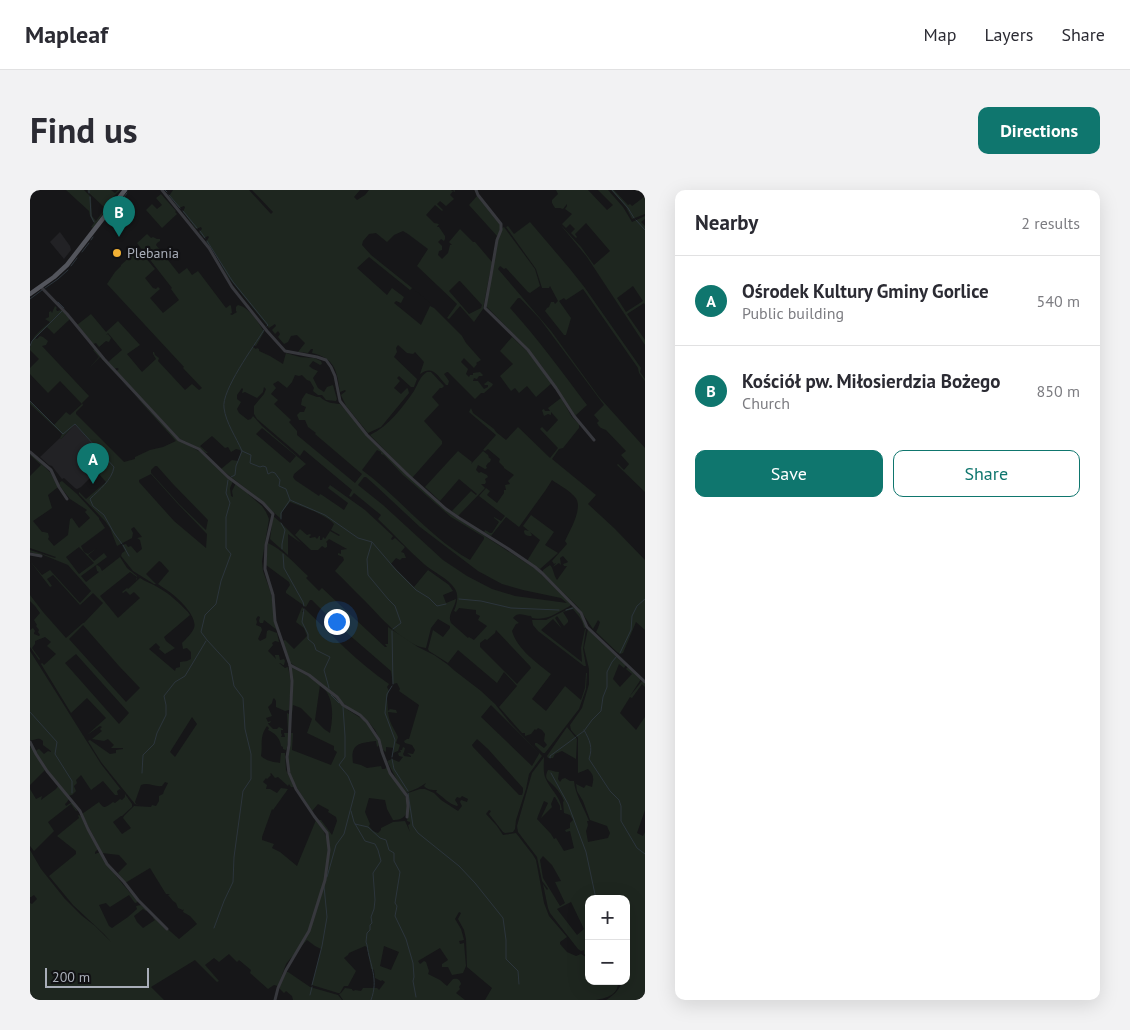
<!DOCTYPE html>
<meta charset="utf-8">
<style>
:root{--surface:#fff;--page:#f2f2f3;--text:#2b2b33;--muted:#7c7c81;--line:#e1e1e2;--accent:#0f766e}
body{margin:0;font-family:"PT Sans",sans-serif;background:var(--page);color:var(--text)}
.controls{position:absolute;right:15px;bottom:15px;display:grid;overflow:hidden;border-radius:10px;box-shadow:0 5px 20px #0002}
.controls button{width:45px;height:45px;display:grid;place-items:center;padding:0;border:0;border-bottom:1px solid var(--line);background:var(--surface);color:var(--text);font:25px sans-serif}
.scale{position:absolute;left:15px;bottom:12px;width:104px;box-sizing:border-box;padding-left:5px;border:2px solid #a8adb8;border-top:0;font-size:14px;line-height:18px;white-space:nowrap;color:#a8adb8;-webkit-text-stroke:4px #111113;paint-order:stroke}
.you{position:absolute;left:306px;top:431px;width:18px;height:18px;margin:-12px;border:4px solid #fff;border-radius:50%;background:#1a73e8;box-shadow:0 0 0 8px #1a73e833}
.badge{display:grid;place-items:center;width:32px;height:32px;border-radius:50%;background:var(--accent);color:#fff;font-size:16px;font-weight:700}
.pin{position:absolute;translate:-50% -41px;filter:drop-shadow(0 1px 2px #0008)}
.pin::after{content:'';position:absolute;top:26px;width:18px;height:15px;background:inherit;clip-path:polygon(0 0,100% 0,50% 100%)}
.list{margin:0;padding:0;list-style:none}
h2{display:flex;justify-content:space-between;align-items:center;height:65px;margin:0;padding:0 20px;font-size:21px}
h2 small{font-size:16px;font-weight:400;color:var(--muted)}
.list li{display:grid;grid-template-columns:32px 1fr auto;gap:15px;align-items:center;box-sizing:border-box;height:90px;padding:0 20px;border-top:1px solid var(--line)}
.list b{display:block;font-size:19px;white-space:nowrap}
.list p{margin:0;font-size:16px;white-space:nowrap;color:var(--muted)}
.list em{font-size:16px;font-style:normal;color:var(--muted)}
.actions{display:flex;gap:10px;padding:15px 20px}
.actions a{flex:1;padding:11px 0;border:1px solid var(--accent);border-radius:10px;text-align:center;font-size:18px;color:var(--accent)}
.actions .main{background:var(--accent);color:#fff}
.map{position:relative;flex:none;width:615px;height:810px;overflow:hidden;border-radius:10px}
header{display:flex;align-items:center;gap:30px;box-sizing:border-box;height:70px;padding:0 25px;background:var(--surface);border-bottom:1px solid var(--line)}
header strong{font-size:24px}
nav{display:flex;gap:28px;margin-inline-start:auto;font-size:18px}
.intro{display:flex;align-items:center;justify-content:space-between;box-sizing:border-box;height:120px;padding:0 30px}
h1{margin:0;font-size:35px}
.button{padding:12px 22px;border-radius:10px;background:var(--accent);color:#fff;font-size:18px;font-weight:700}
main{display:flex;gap:30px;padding:0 30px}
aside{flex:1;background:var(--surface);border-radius:10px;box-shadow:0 5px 20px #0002}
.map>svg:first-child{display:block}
.built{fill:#222225}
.green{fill:#1e261f;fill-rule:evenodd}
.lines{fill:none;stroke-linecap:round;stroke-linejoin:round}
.stream{stroke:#2c353c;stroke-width:1}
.minor{stroke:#37383d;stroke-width:3}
.primary{stroke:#53555c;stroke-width:4.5}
.poi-dot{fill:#f2b134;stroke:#111113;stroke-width:2}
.labels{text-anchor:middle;stroke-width:4.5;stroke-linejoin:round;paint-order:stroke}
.poi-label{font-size:14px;fill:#a8adb8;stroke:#111113;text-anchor:start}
</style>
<header>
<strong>Mapleaf</strong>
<nav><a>Map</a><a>Layers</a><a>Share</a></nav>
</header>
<div class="intro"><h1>Find us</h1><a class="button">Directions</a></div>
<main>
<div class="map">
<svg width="615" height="810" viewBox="0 0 615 810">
<rect width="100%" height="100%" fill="#161618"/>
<g class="built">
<polygon points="30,42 40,56 41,60 34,69 20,52"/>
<polygon points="45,234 62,253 53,261 61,270 59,273 67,281 51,297 47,299 45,298 34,288 32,289 22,276 19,275 10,267 30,248 31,249 35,245"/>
</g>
<g class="green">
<polygon points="36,0 54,0 61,7 62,26 66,31 74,20 75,21 63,38 61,37 64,33 60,26 59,21"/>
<polygon points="58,0 81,0 85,3 88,0 90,0 82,8 76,19 57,1"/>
<path d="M143,0H219L241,24L243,22L222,0H330L324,7L327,10L335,5L339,0H421L422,1L425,0V2L423,1L420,5L424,9L416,16L410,11L407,14L413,20L412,21L405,15L396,25L404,33L409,34L407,37H409L415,46V49L414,51L411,49L408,52L412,56V60L409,61L408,65L412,69L418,63L420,55H422L419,52L430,39L443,52H445L462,72L453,119L444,132L430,116L419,129L417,128L427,114L387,76L398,59L378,44L373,41L364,45L357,52L346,43L339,44L333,51L332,55L341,65L402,114L382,98L380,100L339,67L327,78L357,105L362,98L374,107L371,113L366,111L364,113L391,135L400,116L404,118L432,146L436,153L451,170L446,173L447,174L444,178L434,168L431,172L438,179L436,184L439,187L440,185H443V183L450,182L453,185L452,186H449L447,189L444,188L443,191H448L454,199L458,197V195H455L454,194L458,191L463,194L462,196L454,203H451L445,209L418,182H417L414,184L419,191L418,195H416C407,185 403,175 390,184L394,172L385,162L383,164L377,163L368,155L366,158L367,162L364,167L387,189L384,197H381L369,186L367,188L370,191L364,198L371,204L377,198L378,199L379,203L351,237L338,243L316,216L311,205L316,201L315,200L310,202C307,181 305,168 282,163L283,159H281L278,163L268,162L275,153L267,145L261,146L258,152L254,154L248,147L250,144L248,141L245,144L242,140L246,136L245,134L239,138L198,87L184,62L176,52L179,47L178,46L174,48L169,42L172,39L171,37L166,39L153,22L155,17L154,16L149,18L139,6ZM429,91H430L452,115L451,118L439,124L419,101Z"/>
<path d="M526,0H558L577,20L583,15L568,0H578L593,17L602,32L615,26V29L611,32L615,36V115L614,113L597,124L615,150V155L557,67L529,33L551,57L564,75L580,61L556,33L545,44L547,47L546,48L541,43L545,39L540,34L536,38L532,34L542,24L535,19L537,16V14L533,19L530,18H525L522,13V10L528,4ZM603,96L613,111L596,122L587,108Z"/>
<polygon points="581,0 584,0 598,15 600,14 602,16 614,7 615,8 615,24 602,29 596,17"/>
<polygon points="131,4 146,21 145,22 147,24 132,38 116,20 122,14 127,19 132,15 126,8"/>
<polygon points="447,6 470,32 470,40 465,52 467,46 439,15"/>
<polygon points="500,32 540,79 555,98 611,178 610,182 615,189 615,191 609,183 608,178 553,99 536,110 534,108 529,111 541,128 536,145 534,145 515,121 517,118 519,117 521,112 524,112 525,114 528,111 520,96 519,98 512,98 506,79 476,37 478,36 484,44"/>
<path d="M474,37L505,79L510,96L500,103L498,102L476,78L474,79L470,76L468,79L521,141L569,207L615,258V302L587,275L588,274L594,280L599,274L591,265L596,261L576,240C572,239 569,237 567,233L569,231L564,225L574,215L510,129L490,108H488L480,118C508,149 532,182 557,215L545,226L511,175L498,159L456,116L467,53L472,38Z"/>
<path d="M117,44L121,48L123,47L127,49H130V51L127,53L126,55L149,84L157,78L162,85L168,81L196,118L200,115L201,116L202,123L200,124L202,125L207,122L206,121V117L208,115C219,117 229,133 234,142L226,156L223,155V157L226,159L227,158L229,159V161L240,166L253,174L256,163L270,167L284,168L291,171L292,174L290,175L283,171L279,176L283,179L288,181L283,188L288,198L294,202L297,197L303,195L307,209L306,211L296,210L292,205H288L283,201L284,198L280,191L277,190L272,185L269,186L265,185L262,192L257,198L248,191L243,194L246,198L241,204L248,210L244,214L261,230L259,232L267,241V245L325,293L332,284L285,244L286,243L278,237L275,230H269L267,225L270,222H274L276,217L271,215L272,209L276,203L287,207H290C297,213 301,213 310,214L350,258L418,322L507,380L541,414L540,416C526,423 518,431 502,428L501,426C494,426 488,421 483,428L489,433L486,434L482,441C487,459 507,473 521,484L502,509L516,521L535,496L551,510L555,498L556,483H557L556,499L549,519L515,563H513L505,555V553H507L514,558L517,555L514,551L515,544L512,540L508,538L506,540L505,539L501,544L495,546V543H492L469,517L487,496L474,482L467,493L428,460L418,473L399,461L398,459L403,440L413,447L420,438V436L408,429L401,438L396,458C374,456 349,425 334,410C324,400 315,391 305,381L314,370L313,367L308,365V363L311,364V360L317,359L299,349L296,352L297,353V357L295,358L292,356L288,360H281L265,345L270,339L277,345L280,344L281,345L279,347L280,348L285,347L287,349L289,346H290V350H292L293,347L295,349L300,341L309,346L310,345L301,340L304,334C295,324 273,317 260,312L252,322L251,329L250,328L224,305L191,279L202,270L208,271L211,262L210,260L206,259L201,262L198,257L195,258L182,246L170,256L178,263H176L167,257L150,249L146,245L86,181L89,179L87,178L84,179L78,172L92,160L78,143L76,145L78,144L81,148L79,152L76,151L69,157L66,153L63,154L47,135L61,124L76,142L88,131L110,155L97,164L112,182L126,169L123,164V162H124L125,165L129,168L128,171L155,200L162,194L169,200L172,198L153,178L154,177L77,94L85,82L91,76V75L105,62L106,63L109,60L125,79L115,88L123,98L126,99L128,97L130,99L120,108L133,123L149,110L141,99L142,98L107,53ZM234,197L236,199L234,204L224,216V224L227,229L268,264L270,266L274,260L322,300L319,306L321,307L324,303L351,325L348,329C364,344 378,360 394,374C403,382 418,388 425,399C429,405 427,414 424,421L426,422L429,418L446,420V424L450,426L448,430L457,436L444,450L439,447L438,448L421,433C417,425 425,418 426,409L416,413L413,405L423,401L419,395L398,380L384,397L361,374L366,368L370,370L372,368H376L374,363L371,362L375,357L365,348L362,350L361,349L363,346L335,320L300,295L298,298L318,313L314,320L292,305L290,304L289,306L265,290L263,287L264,284L276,274L232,236L223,226L221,229L218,230L209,223L207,219L211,212L207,209V205L212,198L213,199L212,203L215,202L227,208L233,202ZM232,238L266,266L260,273L226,244ZM347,260L351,262V264L354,265L373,285L421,327L454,347V349L440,370C399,347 370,308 332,280ZM334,287H336L345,295L390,337L448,381L472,394L493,400L531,408L537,413L485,406L462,399L437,386L413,370L353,315L328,295ZM466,440L500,476L501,478L487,494L450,457V453L455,449L457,450L465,443Z"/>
<path d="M25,116L27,118L26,119L27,121L32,120L39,128V130L24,144L17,137L5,148L7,149L10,146L13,147L18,151L16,155L12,156L59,206L52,213L53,215L46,222V224L94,272L105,269V267L120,260L133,257L146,251L70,167L59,178L69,167L63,160L65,159L95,195L146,248L172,263L203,291L200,298L201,306L203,307L202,301L206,293L218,303V304L232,316L236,322L239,329L232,371L233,381L241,403L247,440L234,430L233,433H230L229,431L230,427L228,426L226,429L227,432L226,435L231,437L232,440L228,449L230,451L236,448L237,441L239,440L247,443L249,452L245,451L242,453L243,455L238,461L246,469L245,466V465H249L250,470L254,469L255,471L254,475H253L250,473H249L255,478L258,477L261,492L259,520L255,521L246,517V511L244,508L243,509L242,513L238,517L242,526L236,528L238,532L241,531L240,533H238L239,535L243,539H247L249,537L253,539V540H251V543L252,545L251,547H255L254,543H258L257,523L259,524V543L257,558L256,560L253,559V557L251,556C250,548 245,543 238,540L239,538L237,536C229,547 233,555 231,566C236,571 244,572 250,573L251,563H255L256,580L264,597H261L259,594L258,596L248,587L245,588L241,583L240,584L241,585L237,589L236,588L233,592L237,595L236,599H240L247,603L251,598L258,599L243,620L242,619L232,647V650L244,654L242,658L250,662L267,676L286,630L293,639L298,652L299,651C298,643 293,637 288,630H291L302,645L307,631L306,627L298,622L299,620L288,614L282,621C272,604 256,587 258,567C258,559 260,551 261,543H263L262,560L301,575L307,562L304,560V556L277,543L282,529L271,518L263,515L262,524H261L263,494L261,477L278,486L301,503L318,520L334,530L346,545L349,555L347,557L346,551C330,553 320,553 323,573L331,575L337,578L351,576L352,579H355L357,577C360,583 363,589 367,594C369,598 372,600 374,604C380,615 379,631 363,630L357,619L355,610L339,608L335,622L340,634L339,636L343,641L348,643L351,640V638L363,632L375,631L380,642L378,635L380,634V632L377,631L379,612L377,605L378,603L390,599H395L404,603L411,610L428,621L432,616L430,612L431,610L437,612L438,609L432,606L430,608L427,607L425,610L428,615L427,616C419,614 413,607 406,602L407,600C402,600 397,600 394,596L396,593L388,598L376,603L369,594L357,571L362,569L369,572L373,567L369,566L368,563L371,562L370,560H372L373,557L375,558L374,562L373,564L374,566L381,567V566L377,563L383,564L385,560L382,555L375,553L374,551L377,549H379L389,515L369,501L370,499L367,493L363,494L361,481L302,430L282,410H280L276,417L256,403V401L260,395L259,392L236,375L238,353C253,360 266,375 278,386L276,388L289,401L292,398L355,457H357L355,454H358V437L388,457L404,465L417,474L425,481L451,501L465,514L480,533L512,566L499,584L496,599L486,630L485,639L483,642L475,643L473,642L459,624L461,621L459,620L456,624L467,636L473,645L486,643L503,665L506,670L514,713L519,726L537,747L530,752V754L537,762L546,766L551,764L559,769V791H588C589,805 577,808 566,810H455L462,798L437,777L436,749L434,740L428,729L431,723L429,722L425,729L431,739L434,750L429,751L430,754L434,753L436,776L433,783L422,785L418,777H412V774L418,770L410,758L388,771L390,774L394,771L396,772L399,781L398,784L410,790L417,796L423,789C427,788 430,789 431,794L429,797L430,799L426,803L435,810H313L309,804L311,803L315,798L322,799V800L324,801L325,800L331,801L333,798H347L349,800L355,792L352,790L351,791L345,788L344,780L341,779L337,757L335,756L319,763L318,765L314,768L326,781L318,796H314L310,803H308L282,795L291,759L285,756L277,750L260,769L256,774L248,796L244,795L238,799L220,783L221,780L209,770L207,772L199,764L189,772L184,768L175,775L189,791L187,792L165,770L121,797L134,810H0V713L2,714L7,709L4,705L1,707H0V660L11,679L35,709L51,725L65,736L81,752L74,744L43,715L19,686L46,664V661L27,646L49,628L48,625L51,626L68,659L65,662V664L70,662C79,680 95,696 108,712L105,713L99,705L80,717L76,713L69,715L79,736L82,738L98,727L107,719L106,716L111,715L117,720L116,721L113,719L104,726L107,732L113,738L125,730L123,728L124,727L149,749L167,734L160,726L153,722L154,719L153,720L148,718L146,713L143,711L138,705L140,704H136L120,678L95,693L88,683L97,674L89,665L72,663L52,624L69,612C74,620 76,617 83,612L85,613L90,609L92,610L95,607V604L102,614V617L92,626H91L83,632L92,644L101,638L93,628L94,626L104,616L121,617L122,615L126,616L129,611V606L133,604L134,601L138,593L135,592L132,596C124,597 118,592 111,595L105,612L106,614L112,616L105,614L71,572L58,551L60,550L80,564L86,563V560L93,559V558H81L84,555L78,549L74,551L62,549L72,541L70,539L72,537L70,536L57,545L76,528L57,508L41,523L11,474L12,473L14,475L26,464L17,456L21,452L15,447L5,451V454L2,458L10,469L9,470L0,457V440L3,438L5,441L4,443V444L9,446L10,445L8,442L9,440L6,436L7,435L4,430L10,423L5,416L0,411V405L13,422L36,448L53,433H54L73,413L63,403L50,415L23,385L17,389L22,396L20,397L0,371L12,385L20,380L50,413L61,401L38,375L11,364L10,365L0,362V360L25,368L26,367L0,358V286L11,275L0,265H2L20,282L28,297L18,305L22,318L3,331L12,342H14L18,343L19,347L18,349L24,356L38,345L40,329L42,328L49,338L60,328L55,322L57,320L40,309L29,295L30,292L32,291L47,304L69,328V329L75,338L51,356L54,362L58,364L67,358L58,365L64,371L74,363L77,367L51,386L56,392L69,382L67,381L66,376L67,375L70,377L72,381L90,367L97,378L107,386V389L101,395L106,390L107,387L100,382L70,406L88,428L110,408L104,402L100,405L96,401L93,403L92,402L97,398L98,399L110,388C116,392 123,394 129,398C140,404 149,413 158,422L160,425L134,447L136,451L145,458L135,464L129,459L130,457L126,453L119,459L145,481L146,478L150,477V472L157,471L161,469V462L157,458L153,459L152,453C156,449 162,443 164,438C168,427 149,409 141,403C137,400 132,397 128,394L139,381L131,372L129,371L116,384L126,394H124L103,381L91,366L92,363L95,361L92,355L96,354L98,357L101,356L107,363L112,359L110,350L107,348L112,347L104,337L101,339L103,343L102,348L87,356L80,338L75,331L49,304V302L56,309L76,292L68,283L62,285L67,281L59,273L61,270L53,261L62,253L45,234L31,249L30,248L32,244L0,214V211L24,235L36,222L40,225L52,214L30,191L18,203L0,184V178L9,169L0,160C0,147 11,140 20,132L15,129L19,127V122L21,121L22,123ZM125,276H127L143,294L178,330L176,340L150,315L121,283V280ZM121,284L147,313L177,344L176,358L144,331L109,292V290ZM49,357L64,373L49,384L36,367ZM53,435L89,476L110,498L96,512L39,449ZM46,464L99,523L89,534L35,473ZM290,495C305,506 303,527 300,543L294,539L285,530ZM461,515L509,563V564L502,576L451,527ZM162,527L167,534L145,567L140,562ZM447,549L458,559L493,598V602L492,605H489L443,557L442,555ZM354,756L369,762L361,780L350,776Z"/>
<polygon points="482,147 497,161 522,193 506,207 497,196 489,203 485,198 481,201 470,186 483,174 470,161"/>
<path d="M397,182H401L414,196L412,198H410L402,207L409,215L394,231L412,251V254L382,288L340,245C359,236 372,218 384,201C388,194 390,186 397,182Z"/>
<path d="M531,208L542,227L549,234V238L533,258L529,259L522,269L566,305L558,314L584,338L615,370V440L606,432L593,463L590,464L587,462L566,442L568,438L570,432L568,430L563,439L548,417L513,383V380L520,375C524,379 523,384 527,390L537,376H534L533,374L536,373L538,372L533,366L530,368L531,375L529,373L523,377L526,373L524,374L522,371L537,354L535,351C540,340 554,317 545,307C539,300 529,295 522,290L515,301L489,337L476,327L461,346L454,342L455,340L460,343H462L469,332L464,328V327L471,331L475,326L449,306L456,298L460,301L457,305L467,313L474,303V300H476L475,295L480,294L478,291L484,285L474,278V277L469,272L470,269L458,259L455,261L453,260L466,245L439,222L441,218L443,223L464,239L466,242L476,250L488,237L520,268L528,258L510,239L512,237L517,242L528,230L521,222V225L518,224L514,226L512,220L514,219L515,221H520L518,218Z"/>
<polygon points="428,261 442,272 441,274 453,261 458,265 459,268 461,269 460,272 458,273 456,276 457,278 455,279 448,275 446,280 449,283 451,282 457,285 458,287 455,289 456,292 455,294 451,294 455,298 428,326 422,321 441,301 446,305 447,304 429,289 410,311 395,297"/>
<path d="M501,325L524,342L515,355L528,363L510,379L497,371L510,350L500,342L502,345L501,346C497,346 494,345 494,341L495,340L499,341L493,336Z"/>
<polygon points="243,326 250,332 271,353 258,344 258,365 240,349"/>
<path d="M272,417L274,419L272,422H274L275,419C302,445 328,473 359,494L357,497L359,501L357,508L358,521L360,519L366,520L367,523L358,522C359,533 364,538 368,547L366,553L370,555L368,561L363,563L364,558L356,557V562L353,560L350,550L345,540L338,531L313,513L286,489L259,472L253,451L255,450L264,459L277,446L274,438L266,432Z"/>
<path d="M542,417C550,421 553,429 556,437L554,438C553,430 548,425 543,419L533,422L538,430V432L534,436L527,426L525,428L532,439L523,429L511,440L552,472L551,458L555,439H556L553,459L556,476H554L508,441L503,435L502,430H516Z"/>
<path d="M558,439L596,475L594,478L589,474L583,489L590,497L602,484L596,479L598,477L611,489L600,506L612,491L615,493V497L612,494L602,508L600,507L590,523L606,540L615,527V620L607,643L613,646L615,642V810H576C584,805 588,801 592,793L590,791H596V709H559V767L554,764V760L551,761L548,759L520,723L518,718L513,694L517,700L518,699L512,691L507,667L488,642L487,636L502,583L514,567C514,573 513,581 515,587C520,600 530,605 532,620H530V616L525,607H524L521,614L522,617L511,628L518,613L514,611L508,626L507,629L521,644L524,649L526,648L534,661L544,658L540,641L536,642L535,640L540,638V633L543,630L540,625L534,623L533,612L534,611C532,606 529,601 525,597C519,590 513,590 518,580C521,580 525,582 529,582L528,589L530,592L532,589L535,588L540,591H544C545,604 554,618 559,631H557L558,635L556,641L558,652L578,648L580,643L577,636L560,630L553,611L547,601L546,594L554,598L556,595L562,597C564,588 564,585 558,579L548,583V548L541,540L540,535L552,518L559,494V479L554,458ZM513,666L522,675L531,691L525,692L535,713L530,716L513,688L510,670ZM541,712L554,739L547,745L527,719Z"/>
<path d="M0,461L71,574L92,601L90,599L87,601L88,605H85L73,591L61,600L51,585L46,590L47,593L44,596L46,601L42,605L38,606L14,576L5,561L9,559L14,564L18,561L21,562V561L13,555V551C8,546 5,551 0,550Z"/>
<polygon points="537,537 547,549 546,569 532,561 525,564 523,568 518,568 517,566 519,563"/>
<polygon points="1,556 15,580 0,595 0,558"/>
<polygon points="28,596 39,609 37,612 35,614 36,616 42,612 47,621 46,621 41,614 18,632 24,641 4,661 0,656 0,599 6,609 12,606 11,610 26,599"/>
<polygon points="256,782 258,782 280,797 308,805 312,810 263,810 262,806 256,801 254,803 249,798"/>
</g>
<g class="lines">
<g class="stream">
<polyline points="59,0 59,3"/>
<polyline points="135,0 137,2"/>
<polyline points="582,0 598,18 604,28"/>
<polyline points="139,5 150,18"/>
<polyline points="60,7 61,26 64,32"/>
<polyline points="153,21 167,38"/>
<polyline points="83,22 97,3"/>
<polyline points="78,29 79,28"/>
<polyline points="606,30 615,40"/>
<polyline points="170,41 175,48"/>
<polyline points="61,50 63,47"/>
<polyline points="177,51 203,92 238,135 237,136"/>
<polyline points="52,62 59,53"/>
<polyline points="41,76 47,68"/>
<polyline points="15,98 28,89 38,80"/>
<polyline points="0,109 12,100"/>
<polyline points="28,112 34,118"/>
<path d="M234,140C224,156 191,201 194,218C196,233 206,247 212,261L221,265L220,273L230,277L233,276L236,277L238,284L242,282L245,283L250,290L249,296L256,299L260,310L295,325L328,348L342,352L337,369L338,385L358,409L365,416L371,433L363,439"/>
<polyline points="0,156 2,151 32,121"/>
<path d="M0,211L33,244L45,234L84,277C82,290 69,300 60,309L63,316L74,325L84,343L92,354"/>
<polyline points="201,287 205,285 206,276 212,261"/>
<polyline points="251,329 251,323 260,310"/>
<polyline points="251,333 255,340 252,354 252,359"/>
<polyline points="342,352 366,380 386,400 399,408 407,416 416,414"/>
<polyline points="93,355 99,366"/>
<polyline points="253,364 254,378 273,412 274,416"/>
<polyline points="429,409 451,411 481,418 529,420"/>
<polyline points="274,419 272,432 278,444 278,449 284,454 286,460 300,467 294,480 299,498"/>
<polyline points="536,420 543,418"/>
<polyline points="362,441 363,494"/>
<polyline points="590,463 601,440 602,426 607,416 615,409"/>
<polyline points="301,505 309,513"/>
<polyline points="0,522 27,552 25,564 42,591 42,603"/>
<path d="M554,540C560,551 563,557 559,569L580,601L589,610L591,616V631L607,658L615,664"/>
<polyline points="547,546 554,541 562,530 571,521 573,507 577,497 577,482 582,472 587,466"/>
<polyline points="362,567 365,550 355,523 357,504 362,496"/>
<polyline points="520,568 520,566 546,547"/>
<polyline points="362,569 364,579 378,601"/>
<polyline points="112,583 113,565 124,554 127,543 136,525 136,515 134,506 145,492 155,486 176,451"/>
<polyline points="521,583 538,614 556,662 566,709"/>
<polyline points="378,603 383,636 388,643 429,676 445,693 473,728 476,750 476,769 488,781 489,794"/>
<path d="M321,621L324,632L335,651L345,654L348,660L351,671L343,683L345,710L344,719L341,727L342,733L340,735V740L337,743L336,752L337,755C340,776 349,789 341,810"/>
<polyline points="325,634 338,637 350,648 356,650 359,660 364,663 364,671 370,682 365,713 367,716 365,726 376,749 383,773 384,787 383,791 386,807"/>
<polyline points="297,687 306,655 314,644 325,602 318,586 309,575 315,567 315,546 313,517"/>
<polyline points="184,738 194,711 203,692 204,667 213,601 221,589 221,564 215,539 213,508 204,496 200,475 177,450 171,442 175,425 186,414 191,391 201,364 196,358 196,327 200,313 196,303 198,290"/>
<polyline points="282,795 292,756 297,727 294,696"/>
<polyline points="280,805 282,797"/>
</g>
<g class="minor">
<polyline points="132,0 179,58 202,97 237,141 255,161 287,167 296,170 301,177 305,186 310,211 337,245 378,285 416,319 429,328 477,358 505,377 512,383 551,423 557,437 615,492"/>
<polyline points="446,0 448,5 471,34 471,40 467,50 461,85 455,118 498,160 526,198 544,226 564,250"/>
<polyline points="11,97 37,124 74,169 149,250 169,259 198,287 233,313 243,324 236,355 235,379 243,405 245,431 260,475 262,491 259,555 257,567 259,583 266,599 284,626 297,643 299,660 295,690 279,741 256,780 248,798 245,810"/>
<polyline points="0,262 21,280 29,297 37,309"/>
<polyline points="0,364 11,366"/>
<polyline points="260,475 279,485 294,497 307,507 313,515 330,525 337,532 349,550 352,562 360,583 377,606 378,616 377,627"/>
<polyline points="0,552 6,564 17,581 50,621 58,639 77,674 94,692 108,710 137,739"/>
</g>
<polyline class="primary" points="0,104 24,87 37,75 95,0"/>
</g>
<circle class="poi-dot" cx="87" cy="63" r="5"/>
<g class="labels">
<g class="poi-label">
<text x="97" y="68">Plebania</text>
</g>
</g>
</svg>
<div class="controls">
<button>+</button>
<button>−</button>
</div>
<div class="scale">200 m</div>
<div class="you"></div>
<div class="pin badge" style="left:63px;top:294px">A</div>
<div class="pin badge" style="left:89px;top:47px">B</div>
</div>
<aside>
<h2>Nearby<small>2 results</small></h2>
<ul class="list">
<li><span class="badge">A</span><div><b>Ośrodek Kultury Gminy Gorlice</b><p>Public building</p></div><em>540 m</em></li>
<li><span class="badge">B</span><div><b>Kościół pw. Miłosierdzia Bożego</b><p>Church</p></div><em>850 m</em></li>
</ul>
<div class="actions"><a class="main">Save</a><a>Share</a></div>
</aside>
</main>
